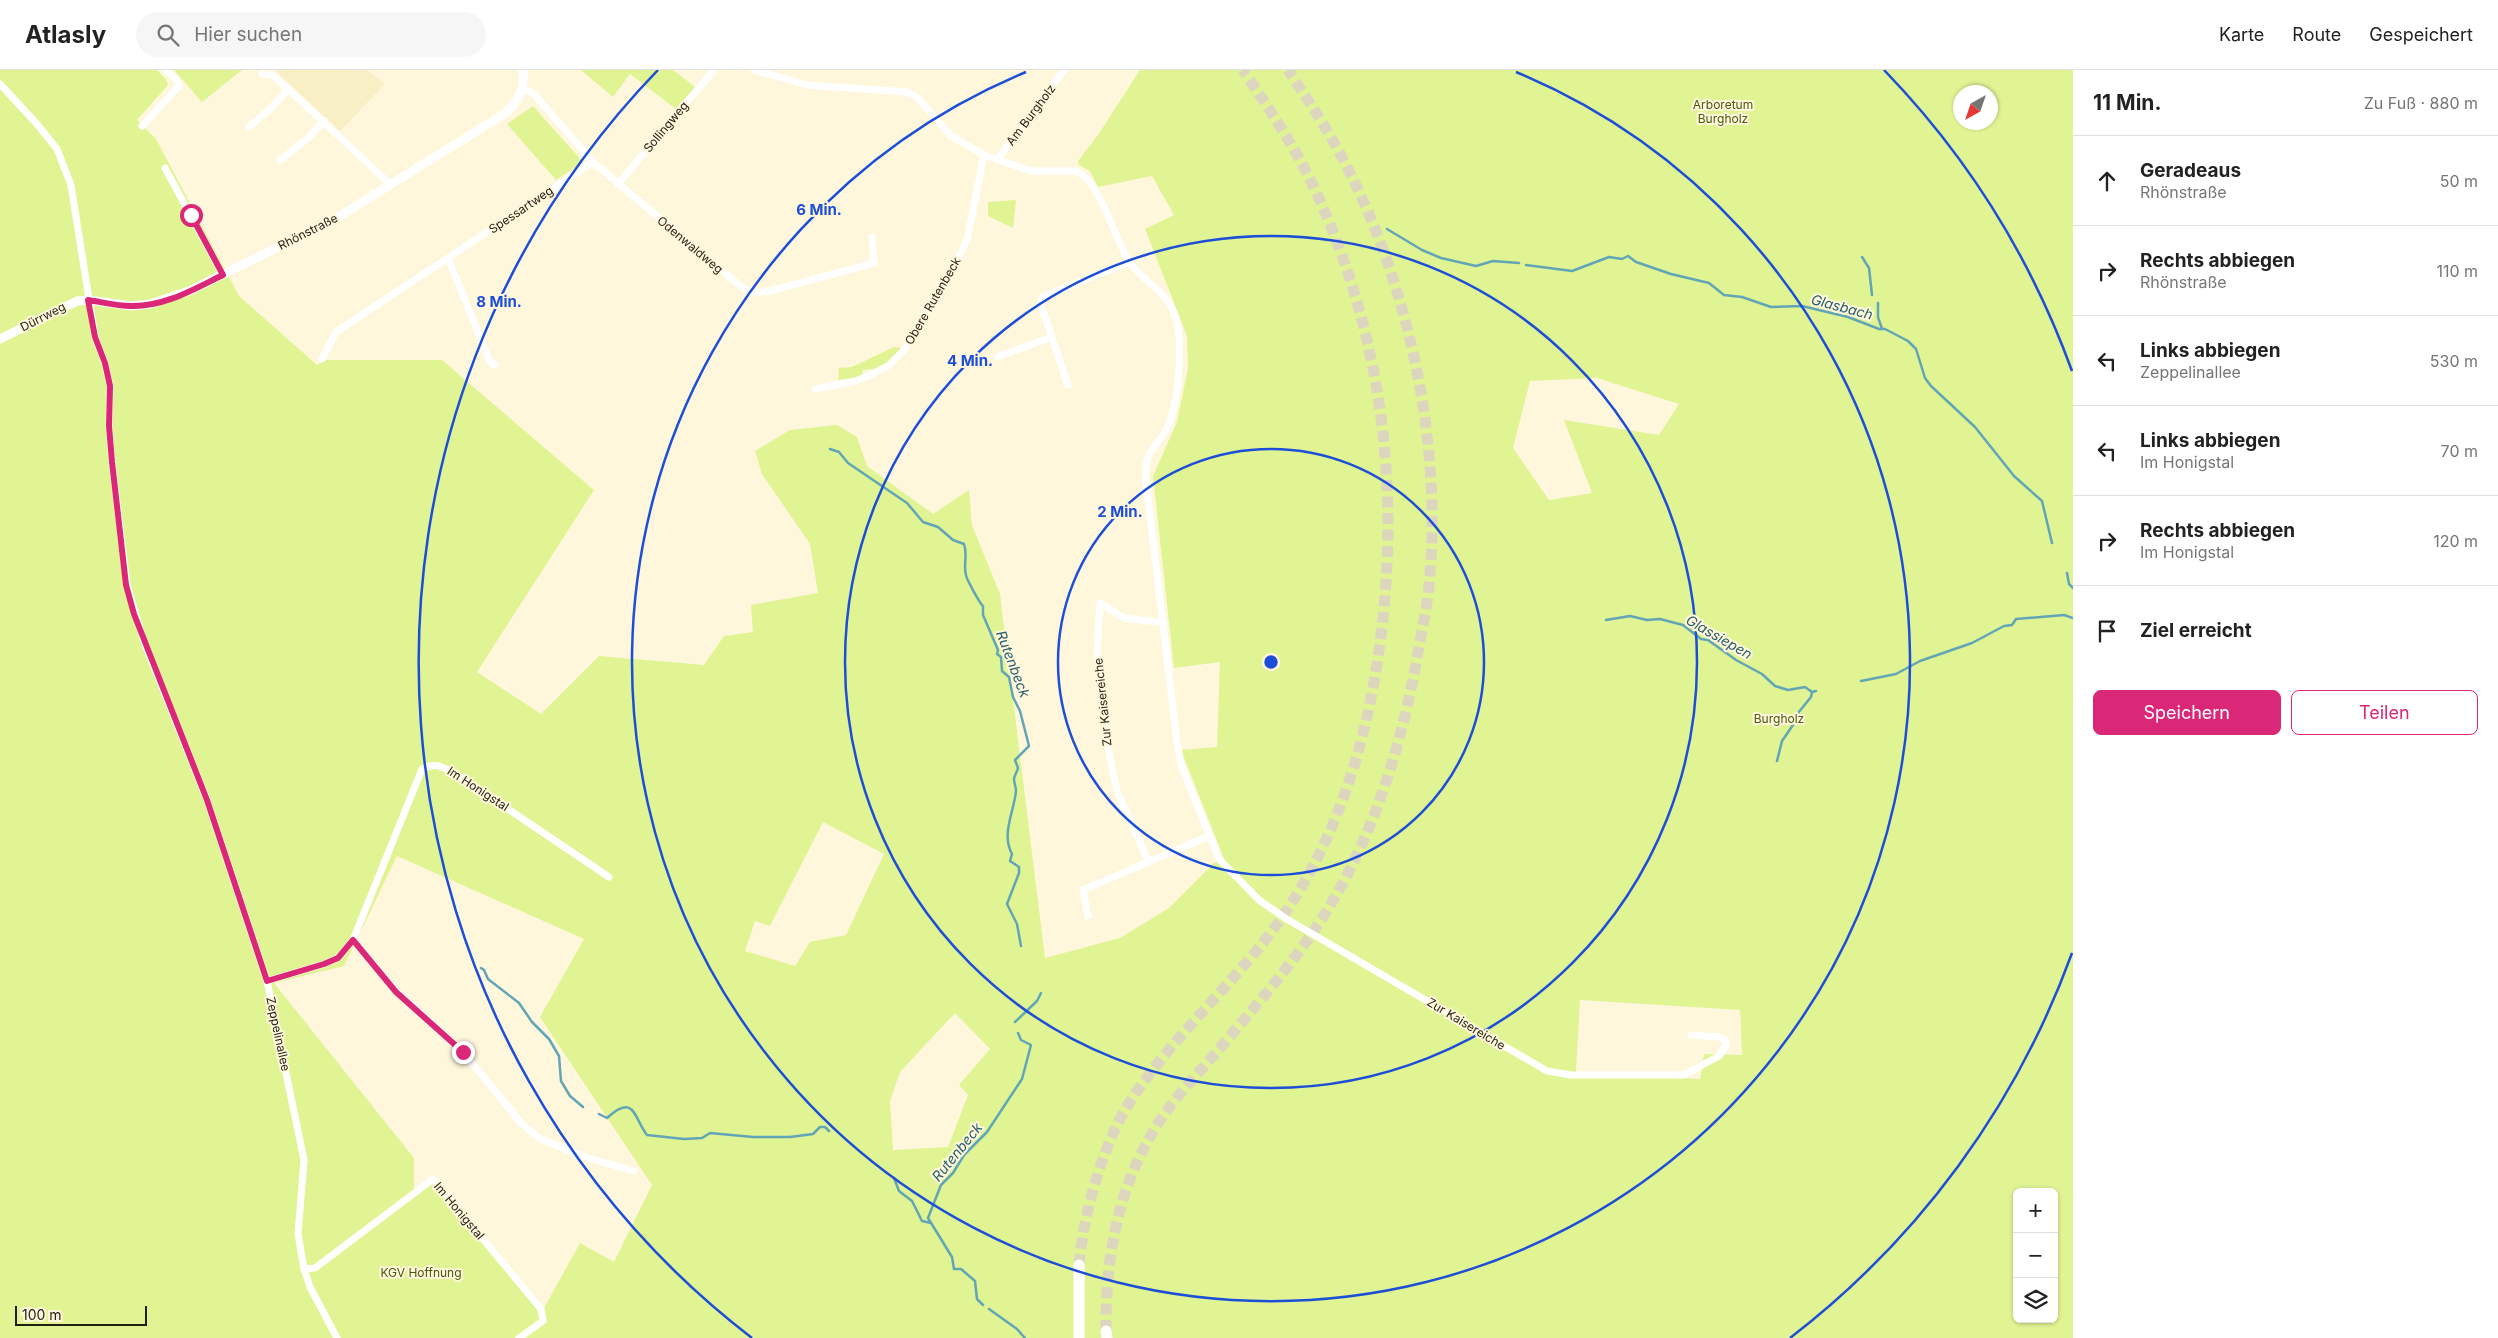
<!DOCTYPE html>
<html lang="de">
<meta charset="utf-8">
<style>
:root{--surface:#fff;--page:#f6f6f6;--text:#222;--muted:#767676;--line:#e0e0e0;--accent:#db2777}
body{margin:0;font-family:Inter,sans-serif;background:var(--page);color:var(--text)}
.controls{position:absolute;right:15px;bottom:15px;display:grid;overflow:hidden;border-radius:8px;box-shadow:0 1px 4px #0004}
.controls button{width:45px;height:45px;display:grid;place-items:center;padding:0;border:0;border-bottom:1px solid var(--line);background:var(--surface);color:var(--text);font:25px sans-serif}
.compass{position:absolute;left:1953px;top:15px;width:45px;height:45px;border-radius:50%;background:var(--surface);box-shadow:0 1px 4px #0004;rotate:220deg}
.scale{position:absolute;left:15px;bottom:12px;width:132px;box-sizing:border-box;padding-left:5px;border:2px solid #211e12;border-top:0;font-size:14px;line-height:18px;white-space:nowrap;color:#211e12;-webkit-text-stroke:4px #fef7dc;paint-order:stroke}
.stop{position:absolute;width:15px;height:15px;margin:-11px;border:4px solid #db2777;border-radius:50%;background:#fff}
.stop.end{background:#db2777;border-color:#fff;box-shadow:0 1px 5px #0008}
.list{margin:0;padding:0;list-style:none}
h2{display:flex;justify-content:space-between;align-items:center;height:65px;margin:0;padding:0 20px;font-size:21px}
h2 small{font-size:16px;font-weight:400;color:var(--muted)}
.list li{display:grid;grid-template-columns:32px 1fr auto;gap:15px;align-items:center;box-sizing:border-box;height:90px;padding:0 20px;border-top:1px solid var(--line)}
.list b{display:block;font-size:19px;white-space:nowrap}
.list p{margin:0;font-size:16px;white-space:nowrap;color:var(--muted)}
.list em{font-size:16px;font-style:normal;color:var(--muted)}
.actions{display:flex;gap:10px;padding:15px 20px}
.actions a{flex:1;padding:11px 0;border:1px solid var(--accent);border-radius:8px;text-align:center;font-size:18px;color:var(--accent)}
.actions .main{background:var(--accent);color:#fff}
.icon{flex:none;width:28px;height:28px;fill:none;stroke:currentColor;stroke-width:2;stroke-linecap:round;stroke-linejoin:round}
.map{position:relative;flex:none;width:2073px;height:1268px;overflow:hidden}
header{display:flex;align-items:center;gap:30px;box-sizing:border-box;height:70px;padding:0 25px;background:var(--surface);border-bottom:1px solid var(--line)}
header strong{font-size:24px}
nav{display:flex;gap:28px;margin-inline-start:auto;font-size:18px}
.search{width:350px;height:45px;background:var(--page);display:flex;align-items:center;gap:12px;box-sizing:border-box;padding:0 18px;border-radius:28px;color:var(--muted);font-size:19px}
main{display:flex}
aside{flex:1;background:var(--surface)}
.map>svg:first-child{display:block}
.built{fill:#f9efc5}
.green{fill:#e1f494;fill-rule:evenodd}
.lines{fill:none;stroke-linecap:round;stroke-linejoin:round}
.stream{stroke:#61a5b6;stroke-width:2.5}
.trunk-tunnel{stroke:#ddd6be;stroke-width:11;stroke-dasharray:11 5.5;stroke-linecap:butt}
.minor{stroke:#fff;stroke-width:7}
.tertiary{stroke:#fff;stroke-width:9}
.trunk{stroke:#fff;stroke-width:11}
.route{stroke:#db2777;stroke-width:6}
.ring{fill:none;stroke:#1d4ed8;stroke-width:2.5}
.labels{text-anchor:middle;stroke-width:4;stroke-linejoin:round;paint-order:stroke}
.park-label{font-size:12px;fill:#4c570d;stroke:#fef7dc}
.street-label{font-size:12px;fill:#211e12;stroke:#fef7dc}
.water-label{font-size:14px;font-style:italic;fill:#265e6d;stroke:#fef7dc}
.centre{fill:#1d4ed8;stroke:#fef7dc;stroke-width:2.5}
.ring-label{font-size:15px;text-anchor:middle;font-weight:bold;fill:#1d4ed8;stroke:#fef7dc;stroke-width:4;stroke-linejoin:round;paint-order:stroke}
</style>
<header>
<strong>Atlasly</strong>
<div class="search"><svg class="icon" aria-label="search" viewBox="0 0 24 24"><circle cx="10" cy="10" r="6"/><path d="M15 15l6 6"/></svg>Hier suchen</div>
<nav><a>Karte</a><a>Route</a><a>Gespeichert</a></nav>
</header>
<main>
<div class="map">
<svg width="2073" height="1268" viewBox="0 0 2073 1268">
<rect width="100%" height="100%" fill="#fef7dc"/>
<polygon class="built" points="275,0 366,0 385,14 340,61"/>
<g class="green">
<path d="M0,0H157L166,9L168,15L137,50L156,69L239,226L317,295L326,290H442L594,420L477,602L541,644L599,586L704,595L724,566L753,562L751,535L818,523L810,474L762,404L755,381L790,360L837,355L857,367L867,396L933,444L969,420L972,455L1000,524L1045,888L1120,868L1169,838L1214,793L1225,791L1181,680L1217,677L1220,592L1174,598L1153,406L1177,352L1188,298L1187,266L1145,159L1174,145L1152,106L1098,117L1090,101L1079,95L1078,91L1098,65L1140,0H2073V1268H0ZM1960,22H1990V52H1960ZM1597,308L1679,334L1659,365L1564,350L1592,423L1549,430L1513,378L1530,311ZM823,752L884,784L846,865L810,872L795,896L745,881L755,851L770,856ZM397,786L584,869L540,947L652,1115L614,1192L580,1173L544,1238L433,1106L414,1120V1088L274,913L344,896ZM1580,930L1740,940L1742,985L1704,984L1700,1009L1576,1002ZM955,943L990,979L959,1015L968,1025L948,1077L893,1080L890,1031L900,1002ZM2017,1122H2054V1249H2017Z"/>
<polygon points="174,0 242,0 202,32"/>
<polygon points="581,0 673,0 695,17 676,39 630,4 613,27"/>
<polygon points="533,36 583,92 556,110 507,54"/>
<polygon points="1016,130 1013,158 988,146 988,132"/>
<polygon points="894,277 900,278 900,281 881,298 863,300 862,307 838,310 839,298 852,297"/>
</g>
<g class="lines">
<g class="stream">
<polyline points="1387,159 1422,180 1441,188 1476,196 1493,191 1519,193"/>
<polyline points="1862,187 1869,198 1872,225"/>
<polyline points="1526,195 1572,201 1609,187 1622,189 1628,186 1636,192 1671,204 1709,213 1724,225 1742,227 1771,237 1802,236 1848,247 1879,259 1885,259 1908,271 1916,279 1925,308 1931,316 1975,357 2014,406 2042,431 2052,473"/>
<polyline points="1878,233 1878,247 1882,259"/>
<path d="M830,379L839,382L848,393L907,433L923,452L938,457L953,470L964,474C968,485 963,495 966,505C966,508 980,534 983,536V545L998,580L997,584L1001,587L1002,601L1009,607L1013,627L1020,641L1029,676L1015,690L1018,698C1017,702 1014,706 1014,709C1014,713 1016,717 1016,721C1014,742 1001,764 1012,784L1010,791L1019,797V803L1007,834L1017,854L1021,876"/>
<polyline points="2067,503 2069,514 2073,518"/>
<polyline points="1606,550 1630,546 1647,550 1660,549 1683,555 1701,569 1708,570 1736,590 1762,604 1775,616 1788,620 1805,617 1812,622 1816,621"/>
<polyline points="1861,611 1896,604 1920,591 1972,573 2004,556 2012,555 2016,549 2064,545 2073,548"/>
<polyline points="1777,691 1782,671 1793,655 1794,648 1811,627 1812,622"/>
<polyline points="481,898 484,900 488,909 519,933 532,952 549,969 559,986 561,1011 570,1026 583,1037"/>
<polyline points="1015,952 1037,931 1041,923"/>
<path d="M599,1044L607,1048C635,1022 634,1049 647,1065L684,1069L702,1068L710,1063L753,1067H790L813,1064L820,1057H825L829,1061"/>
<polyline points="894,1108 899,1121 912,1131 922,1151 931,1153"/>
<polyline points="983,1235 977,1229 975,1211 961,1199 954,1199 952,1187 928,1148 941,1115 953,1103 964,1085 987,1062 1022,1009 1031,975 1021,970 1018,963"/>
<polyline points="989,1239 1017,1259 1025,1268"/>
</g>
<g class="trunk-tunnel">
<path d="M1079,1195C1084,1141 1103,1072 1133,1027C1175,964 1236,912 1280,850C1334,774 1363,684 1377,594C1402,433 1385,273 1317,124C1297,80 1270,40 1243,0"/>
<path d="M1106,1261C1105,1193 1117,1121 1153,1062C1169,1034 1192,1010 1213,986C1249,944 1286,902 1317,856C1368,780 1398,689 1415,599C1419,574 1425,549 1428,524C1444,385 1412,226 1349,101C1332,66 1310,33 1288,0"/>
</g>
<g class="minor">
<path d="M754,0L807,15L907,22L918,28L951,66L984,85L1031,101H1076C1096,109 1110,152 1119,171C1123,178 1125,186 1129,192C1142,210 1164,220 1173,240C1185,265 1179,335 1166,360C1156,380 1148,375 1145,403L1177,672L1181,695L1219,789L1259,830L1285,848L1547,1001L1571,1005H1684L1719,986L1726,975V971L1719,967L1691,965"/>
<polyline points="262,4 273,5 391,115"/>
<polyline points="0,14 37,54 57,79 71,115 95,267 105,293 110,316 109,356 112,392 127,515 144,572 207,730 267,911 304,1090 298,1164 304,1199 310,1217 337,1268"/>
<polyline points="524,18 534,24 593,92 744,219 754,222 770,221 874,193 872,167"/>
<polyline points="142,56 179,16 177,10 166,0"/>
<polyline points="249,57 269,40 289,19"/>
<polyline points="280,90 307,69 324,51"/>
<polyline points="997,90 1064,0"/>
<polyline points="165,98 223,205"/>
<polyline points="618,114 714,0"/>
<polyline points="448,188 490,292 495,295"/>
<polyline points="997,287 1052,267"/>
<polyline points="322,289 336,262 593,92"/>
<polyline points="1068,315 1041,235 1042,227 1129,192"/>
<polyline points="815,319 855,311 873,304 889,295 904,280 949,207 967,170 984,85"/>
<polyline points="1148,791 1117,721 1109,683 1097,579 1100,533 1124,548 1164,553"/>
<polyline points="1088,846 1083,820 1209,766"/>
<polyline points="353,870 396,921 463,982 522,1054 539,1068 585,1087 634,1101"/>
<path d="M267,911L324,894L338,888L353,870L422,699C436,691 444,698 456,704L609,807"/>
<polyline points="304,1199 315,1198 433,1109 541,1239 543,1251 519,1268"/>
</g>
<path class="tertiary" d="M0,269L77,231L88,230L132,236L150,234L189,221L335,149L504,44C519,31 525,20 523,0"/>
<g class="trunk">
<polyline points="1079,1195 1079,1268"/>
<polyline points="1106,1261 1107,1268"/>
</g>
</g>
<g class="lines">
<path class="route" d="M191,145L223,205C194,219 164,237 131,236C116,236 102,232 88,230L95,267L105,293L110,316L109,356L112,392L126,515L134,544L207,730L267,911L324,894L338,888L353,870L396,922L463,982"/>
</g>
<g class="ring">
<circle cx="1271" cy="592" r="213"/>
<circle cx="1271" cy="592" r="426"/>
<path d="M1516 2A639 639 0 1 1 1026 2"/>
<path d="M2072 883A852 852 0 0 1 1790 1268M752 1268A852 852 0 0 1 658 0M1884 0A852 852 0 0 1 2072 301"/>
</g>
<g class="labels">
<g class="park-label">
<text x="1723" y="39">Arboretum<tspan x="1723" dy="14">Burgholz</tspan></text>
<text x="1779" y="653">Burgholz</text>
<text x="421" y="1207">KGV Hoffnung</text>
</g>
<g class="street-label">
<text transform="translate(1031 45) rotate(-53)" y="4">Am Burgholz</text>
<text transform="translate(666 57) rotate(-50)" y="4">Sollingweg</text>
<text transform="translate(521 140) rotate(-34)" y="4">Spessartweg</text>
<text transform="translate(308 162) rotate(-27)" y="4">Rhönstraße</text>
<text transform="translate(690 175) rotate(40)" y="4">Odenwaldweg</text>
<text transform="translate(933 231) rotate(-60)" y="4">Obere Rutenbeck</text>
<text transform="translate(43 247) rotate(-27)" y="4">Dürrweg</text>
<text transform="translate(1103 632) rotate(-96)" y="4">Zur Kaisereiche</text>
<text transform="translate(478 719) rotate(33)" y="4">Im Honigstal</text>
<text transform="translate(1466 954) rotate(31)" y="4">Zur Kaisereiche</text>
<text transform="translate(278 964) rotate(78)" y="4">Zeppelinallee</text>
<text transform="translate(459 1141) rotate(50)" y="4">Im Honigstal</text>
</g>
<g class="water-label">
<text transform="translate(1842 237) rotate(15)" y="5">Glasbach</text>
<text transform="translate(1719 567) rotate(30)" y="5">Glassiepen</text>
<text transform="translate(1013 594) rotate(69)" y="5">Rutenbeck</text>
<text transform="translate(957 1082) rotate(-51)" y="5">Rutenbeck</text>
</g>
</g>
<circle cx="1271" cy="592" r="8" class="centre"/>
<g class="ring-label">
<text x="819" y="145">6 Min.</text>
<text x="499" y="237">8 Min.</text>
<text x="970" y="296">4 Min.</text>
<text x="1120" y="447">2 Min.</text>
</g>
</svg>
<div class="controls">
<button>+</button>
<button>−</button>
<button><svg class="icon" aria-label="layers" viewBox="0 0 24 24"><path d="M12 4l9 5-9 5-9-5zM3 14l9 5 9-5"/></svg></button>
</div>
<svg class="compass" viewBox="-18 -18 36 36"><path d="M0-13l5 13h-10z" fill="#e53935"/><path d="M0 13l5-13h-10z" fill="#767676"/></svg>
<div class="scale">100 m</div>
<div class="stop" style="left:191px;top:145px"></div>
<div class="stop end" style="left:463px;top:982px"></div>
</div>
<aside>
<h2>11 Min.<small>Zu Fuß · 880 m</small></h2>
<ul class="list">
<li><svg class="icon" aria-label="ahead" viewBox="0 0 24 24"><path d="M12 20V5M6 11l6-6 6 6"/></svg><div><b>Geradeaus</b><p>Rhönstraße</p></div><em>50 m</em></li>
<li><svg class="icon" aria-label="right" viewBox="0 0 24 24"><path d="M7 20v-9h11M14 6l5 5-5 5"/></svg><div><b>Rechts abbiegen</b><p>Rhönstraße</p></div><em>110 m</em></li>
<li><svg class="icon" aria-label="left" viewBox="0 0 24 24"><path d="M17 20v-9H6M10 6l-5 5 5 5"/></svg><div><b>Links abbiegen</b><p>Zeppelinallee</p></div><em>530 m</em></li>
<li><svg class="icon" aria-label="left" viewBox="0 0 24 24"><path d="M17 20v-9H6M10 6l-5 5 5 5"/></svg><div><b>Links abbiegen</b><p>Im Honigstal</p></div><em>70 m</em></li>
<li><svg class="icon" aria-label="right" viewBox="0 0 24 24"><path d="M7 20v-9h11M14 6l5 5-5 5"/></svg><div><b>Rechts abbiegen</b><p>Im Honigstal</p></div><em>120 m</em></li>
<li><svg class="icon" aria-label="arrive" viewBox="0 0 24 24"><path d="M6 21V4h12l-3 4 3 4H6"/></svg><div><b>Ziel erreicht</b></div></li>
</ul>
<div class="actions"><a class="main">Speichern</a><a>Teilen</a></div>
</aside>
</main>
